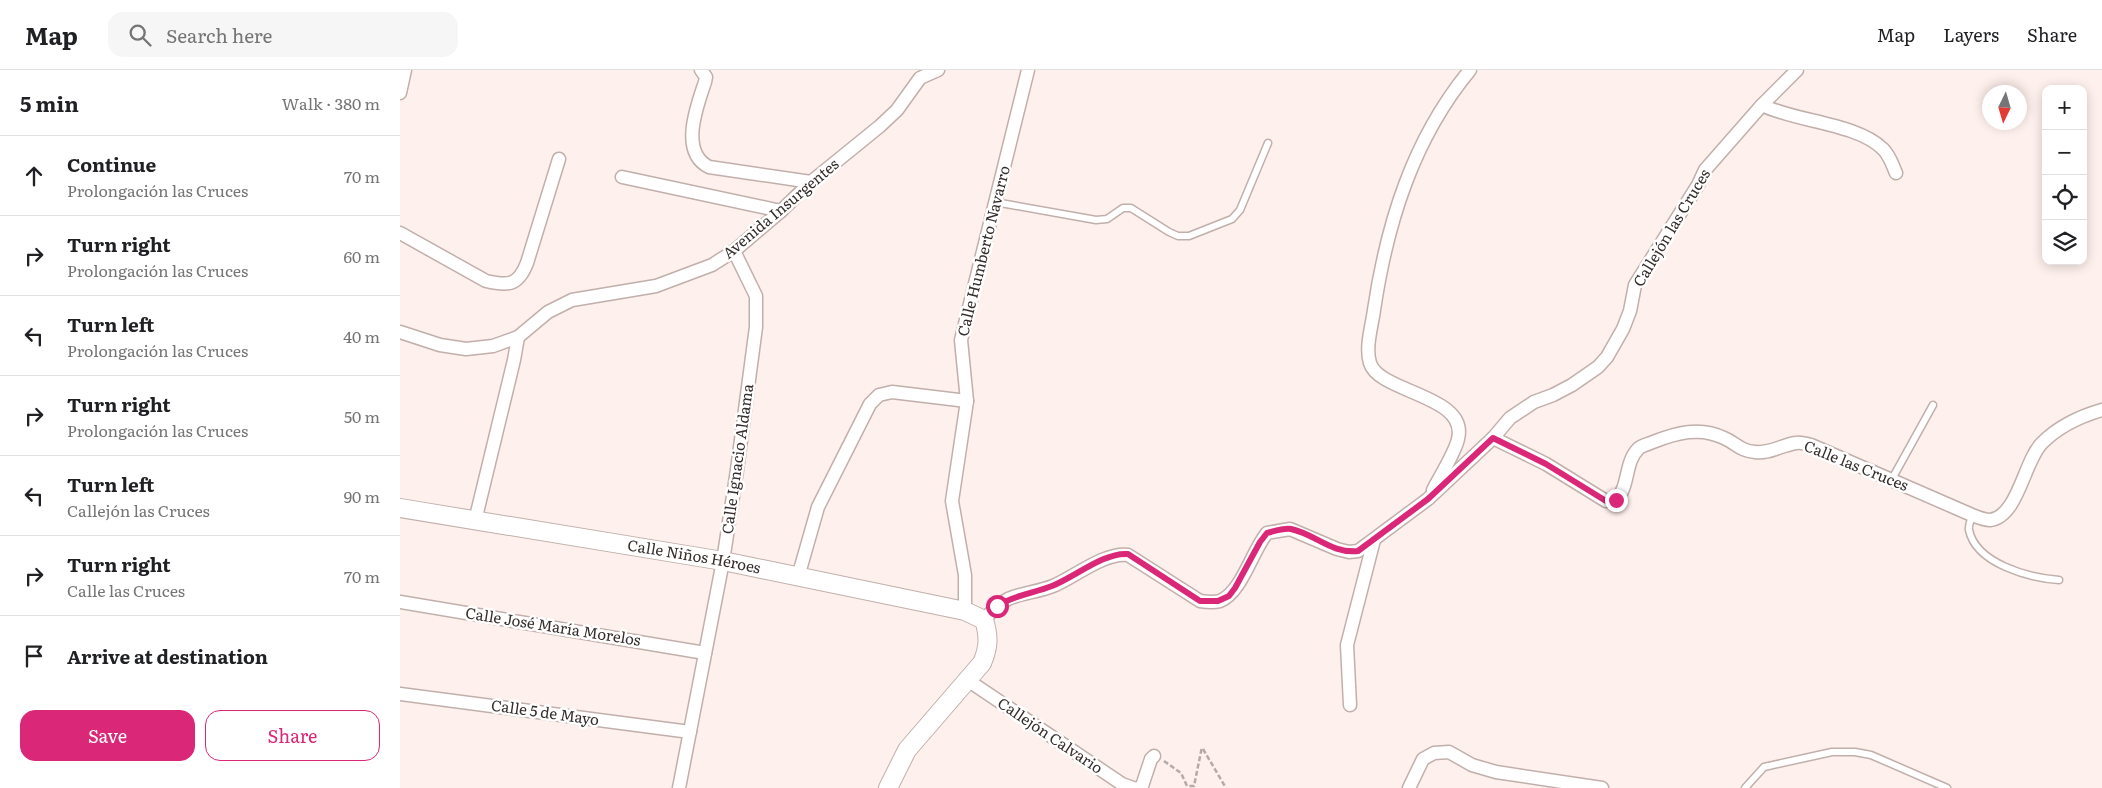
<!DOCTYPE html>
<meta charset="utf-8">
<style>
:root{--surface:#fff;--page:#f6f6f6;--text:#202124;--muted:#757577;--line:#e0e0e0;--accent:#db2777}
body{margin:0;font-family:Literata,serif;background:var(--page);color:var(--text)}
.controls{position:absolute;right:15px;top:15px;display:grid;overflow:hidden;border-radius:10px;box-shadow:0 2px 12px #0003}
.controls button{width:45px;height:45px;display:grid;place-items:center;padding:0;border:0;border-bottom:1px solid var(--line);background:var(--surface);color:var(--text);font:25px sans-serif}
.compass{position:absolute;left:1582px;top:15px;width:45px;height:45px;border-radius:50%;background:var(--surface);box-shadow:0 2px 12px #0003;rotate:185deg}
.stop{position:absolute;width:15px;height:15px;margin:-11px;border:4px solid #db2777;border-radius:50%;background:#fff}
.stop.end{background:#db2777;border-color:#fff;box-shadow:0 1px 5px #0008}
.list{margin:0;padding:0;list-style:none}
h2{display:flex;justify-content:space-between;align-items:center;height:65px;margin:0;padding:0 20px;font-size:21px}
h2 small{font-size:16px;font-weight:400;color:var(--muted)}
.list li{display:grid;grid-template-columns:32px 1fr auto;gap:15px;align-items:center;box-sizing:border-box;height:80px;padding:0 20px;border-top:1px solid var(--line)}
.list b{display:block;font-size:19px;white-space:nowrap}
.list p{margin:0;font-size:16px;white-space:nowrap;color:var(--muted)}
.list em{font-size:16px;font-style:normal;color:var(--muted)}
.actions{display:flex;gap:10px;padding:15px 20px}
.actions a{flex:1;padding:11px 0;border:1px solid var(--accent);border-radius:15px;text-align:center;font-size:18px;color:var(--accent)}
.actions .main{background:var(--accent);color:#fff}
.icon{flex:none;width:28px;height:28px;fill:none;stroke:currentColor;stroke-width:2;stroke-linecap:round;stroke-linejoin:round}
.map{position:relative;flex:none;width:1702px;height:718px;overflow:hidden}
header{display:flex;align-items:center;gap:30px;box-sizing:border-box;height:70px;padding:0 25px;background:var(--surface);border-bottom:1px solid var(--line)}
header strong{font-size:24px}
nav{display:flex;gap:28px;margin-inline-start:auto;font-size:18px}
.search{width:350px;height:45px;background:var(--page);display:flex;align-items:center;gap:12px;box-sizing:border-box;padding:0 18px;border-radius:15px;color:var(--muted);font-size:19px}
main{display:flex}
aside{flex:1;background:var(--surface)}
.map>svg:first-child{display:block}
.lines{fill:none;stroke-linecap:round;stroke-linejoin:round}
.lane-casing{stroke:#c1afab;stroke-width:9}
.street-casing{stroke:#c1afab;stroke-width:15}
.secondary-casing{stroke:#c1afab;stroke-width:20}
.path{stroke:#b6aaa7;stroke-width:2.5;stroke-dasharray:5 2.5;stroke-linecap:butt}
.lane{stroke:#fff;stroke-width:6}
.street{stroke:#fff;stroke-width:12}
.secondary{stroke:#fff;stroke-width:18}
.route{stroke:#db2777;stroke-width:6}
.labels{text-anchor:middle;stroke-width:5;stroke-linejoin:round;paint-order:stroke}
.street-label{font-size:15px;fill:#342d2b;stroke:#fff}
</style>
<header>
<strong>Map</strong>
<div class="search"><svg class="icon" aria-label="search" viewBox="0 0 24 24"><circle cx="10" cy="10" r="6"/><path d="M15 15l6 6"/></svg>Search here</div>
<nav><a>Map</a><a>Layers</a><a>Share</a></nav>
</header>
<main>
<aside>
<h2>5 min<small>Walk · 380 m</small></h2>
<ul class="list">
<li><svg class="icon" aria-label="ahead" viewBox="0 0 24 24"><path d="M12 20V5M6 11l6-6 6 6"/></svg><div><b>Continue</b><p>Prolongación las Cruces</p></div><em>70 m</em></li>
<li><svg class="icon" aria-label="right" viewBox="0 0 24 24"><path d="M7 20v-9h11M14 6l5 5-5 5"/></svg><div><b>Turn right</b><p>Prolongación las Cruces</p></div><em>60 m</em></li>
<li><svg class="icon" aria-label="left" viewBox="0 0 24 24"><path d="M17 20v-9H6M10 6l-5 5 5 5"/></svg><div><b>Turn left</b><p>Prolongación las Cruces</p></div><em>40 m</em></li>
<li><svg class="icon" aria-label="right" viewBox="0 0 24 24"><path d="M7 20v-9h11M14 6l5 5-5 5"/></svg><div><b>Turn right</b><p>Prolongación las Cruces</p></div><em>50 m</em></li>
<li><svg class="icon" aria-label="left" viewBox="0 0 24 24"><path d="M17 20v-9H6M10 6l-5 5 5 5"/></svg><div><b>Turn left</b><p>Callejón las Cruces</p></div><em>90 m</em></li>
<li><svg class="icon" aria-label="right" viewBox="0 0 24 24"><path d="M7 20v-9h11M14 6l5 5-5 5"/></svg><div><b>Turn right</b><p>Calle las Cruces</p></div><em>70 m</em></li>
<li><svg class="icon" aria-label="arrive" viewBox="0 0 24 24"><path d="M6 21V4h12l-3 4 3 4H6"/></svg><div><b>Arrive at destination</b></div></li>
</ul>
<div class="actions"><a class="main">Save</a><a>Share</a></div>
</aside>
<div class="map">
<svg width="1702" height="718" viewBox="0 0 1702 718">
<rect width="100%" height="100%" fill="#fef0ec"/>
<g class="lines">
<defs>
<g id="lane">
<polyline points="595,132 696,150 707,149 723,138 731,138 769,162 778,166 789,166 832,149 840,140 868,73"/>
<polyline points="1492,409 1533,335"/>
<path d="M1572,445C1571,450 1568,456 1569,460C1576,494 1630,508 1659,510"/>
<polyline points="1345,718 1364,697 1432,682 1455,682 1471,685 1547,718"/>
</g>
<g id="street">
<path d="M301,0L306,7L305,12C297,36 279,82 309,97L411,112"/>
<polyline points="0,23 5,0"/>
<path d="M1362,35C1396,52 1457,53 1483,79C1490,86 1492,94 1496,103"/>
<polyline points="222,107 381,141"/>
<path d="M0,163L86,211C108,216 118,216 127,193L159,89"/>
<polyline points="0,262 40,275 66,279 93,276 118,267 148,242 172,230 256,216 312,195 334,181 381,141 411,112 480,56 497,40 520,8 538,0"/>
<path d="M1093,368L1146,394L1206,431L1216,430C1230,416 1224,392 1239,378C1243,375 1249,374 1253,372C1276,363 1300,356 1324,368C1336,373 1340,381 1355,382C1369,384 1382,375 1396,373C1401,372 1406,374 1411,375L1572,445C1577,447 1585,450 1590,450C1618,447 1624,391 1642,373C1658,357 1681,346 1702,340"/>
<path d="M1033,420C1040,406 1055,383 1058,369C1069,325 979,323 970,293C965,277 972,256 974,240C987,153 1013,69 1070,0"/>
<polyline points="75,451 114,290 118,267"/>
<polyline points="398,507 418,437 470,334 479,325 492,322 567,331"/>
<polyline points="0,532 305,583"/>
<polyline points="565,541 565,505 552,431 567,331 561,270 628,0"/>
<path d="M584,550C591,542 598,534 608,529C621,523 638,522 653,516C675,507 704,482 728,485L800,531C806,532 813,533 820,531C842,522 852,481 867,463L890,459L937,479L949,482L958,481L1028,429L1093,368L1110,348L1134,332L1153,325L1172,315L1198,297L1207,287L1223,259L1230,241L1235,215L1298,115L1305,100L1362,35L1397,0"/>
<polyline points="569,611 722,714 733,718"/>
<polyline points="0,624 290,662"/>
<polyline points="950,635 947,575 974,470"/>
<polyline points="279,718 323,491 337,400 356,257 356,226 334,181"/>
<polyline points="738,718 742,716 751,689 754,686"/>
<polyline points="1009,718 1023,689 1034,683 1049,682 1072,695 1096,702 1202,718"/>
</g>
<g id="secondary">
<path id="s1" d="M0,438L323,491L565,541L584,550C589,566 589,577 582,593L507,680L488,718"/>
</g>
</defs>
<use href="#lane" class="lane-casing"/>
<use href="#street" class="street-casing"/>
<use href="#secondary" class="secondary-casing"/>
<g class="path">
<polyline points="803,679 826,718"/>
<polyline points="764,691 781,703 787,716 794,716 802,677"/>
</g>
<use href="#lane" class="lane"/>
<use href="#street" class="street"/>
<use href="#secondary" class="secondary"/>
</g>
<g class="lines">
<path class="route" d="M597,536C614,525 634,523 652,516C675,507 704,482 728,484L800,531H818L829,526L835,518L860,472L867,463C875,461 883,458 891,459C915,464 932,484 958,481L1028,429L1093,368L1146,394L1206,431L1216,430"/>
</g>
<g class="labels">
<g class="street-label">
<text transform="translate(381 139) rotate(-40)" y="5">Avenida Insurgentes</text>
<text transform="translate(1272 158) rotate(-59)" y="5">Callejón las Cruces</text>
<text transform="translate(584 181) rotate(-76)" y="5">Calle Humberto Navarro</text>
<text transform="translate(338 389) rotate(-82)" y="5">Calle Ignacio Aldama</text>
<text transform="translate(1456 396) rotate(22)" y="5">Calle las Cruces</text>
<text dy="5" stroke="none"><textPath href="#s1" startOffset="298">Calle Niños Héroes</textPath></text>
<text transform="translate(153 557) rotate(9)" y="5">Calle José María Morelos</text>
<text transform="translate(145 643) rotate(8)" y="5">Calle 5 de Mayo</text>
<text transform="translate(650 666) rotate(34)" y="5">Callejón Calvario</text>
</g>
</g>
</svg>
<div class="controls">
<button>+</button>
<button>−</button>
<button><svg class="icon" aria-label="locate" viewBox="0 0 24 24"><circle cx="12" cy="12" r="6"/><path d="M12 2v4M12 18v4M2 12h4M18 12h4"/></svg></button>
<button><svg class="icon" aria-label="layers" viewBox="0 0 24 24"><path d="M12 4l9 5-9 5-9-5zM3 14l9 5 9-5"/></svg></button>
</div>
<svg class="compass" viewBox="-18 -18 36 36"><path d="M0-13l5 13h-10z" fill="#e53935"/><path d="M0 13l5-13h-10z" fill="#757577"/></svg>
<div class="stop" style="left:597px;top:536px"></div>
<div class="stop end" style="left:1216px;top:430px"></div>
</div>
</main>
